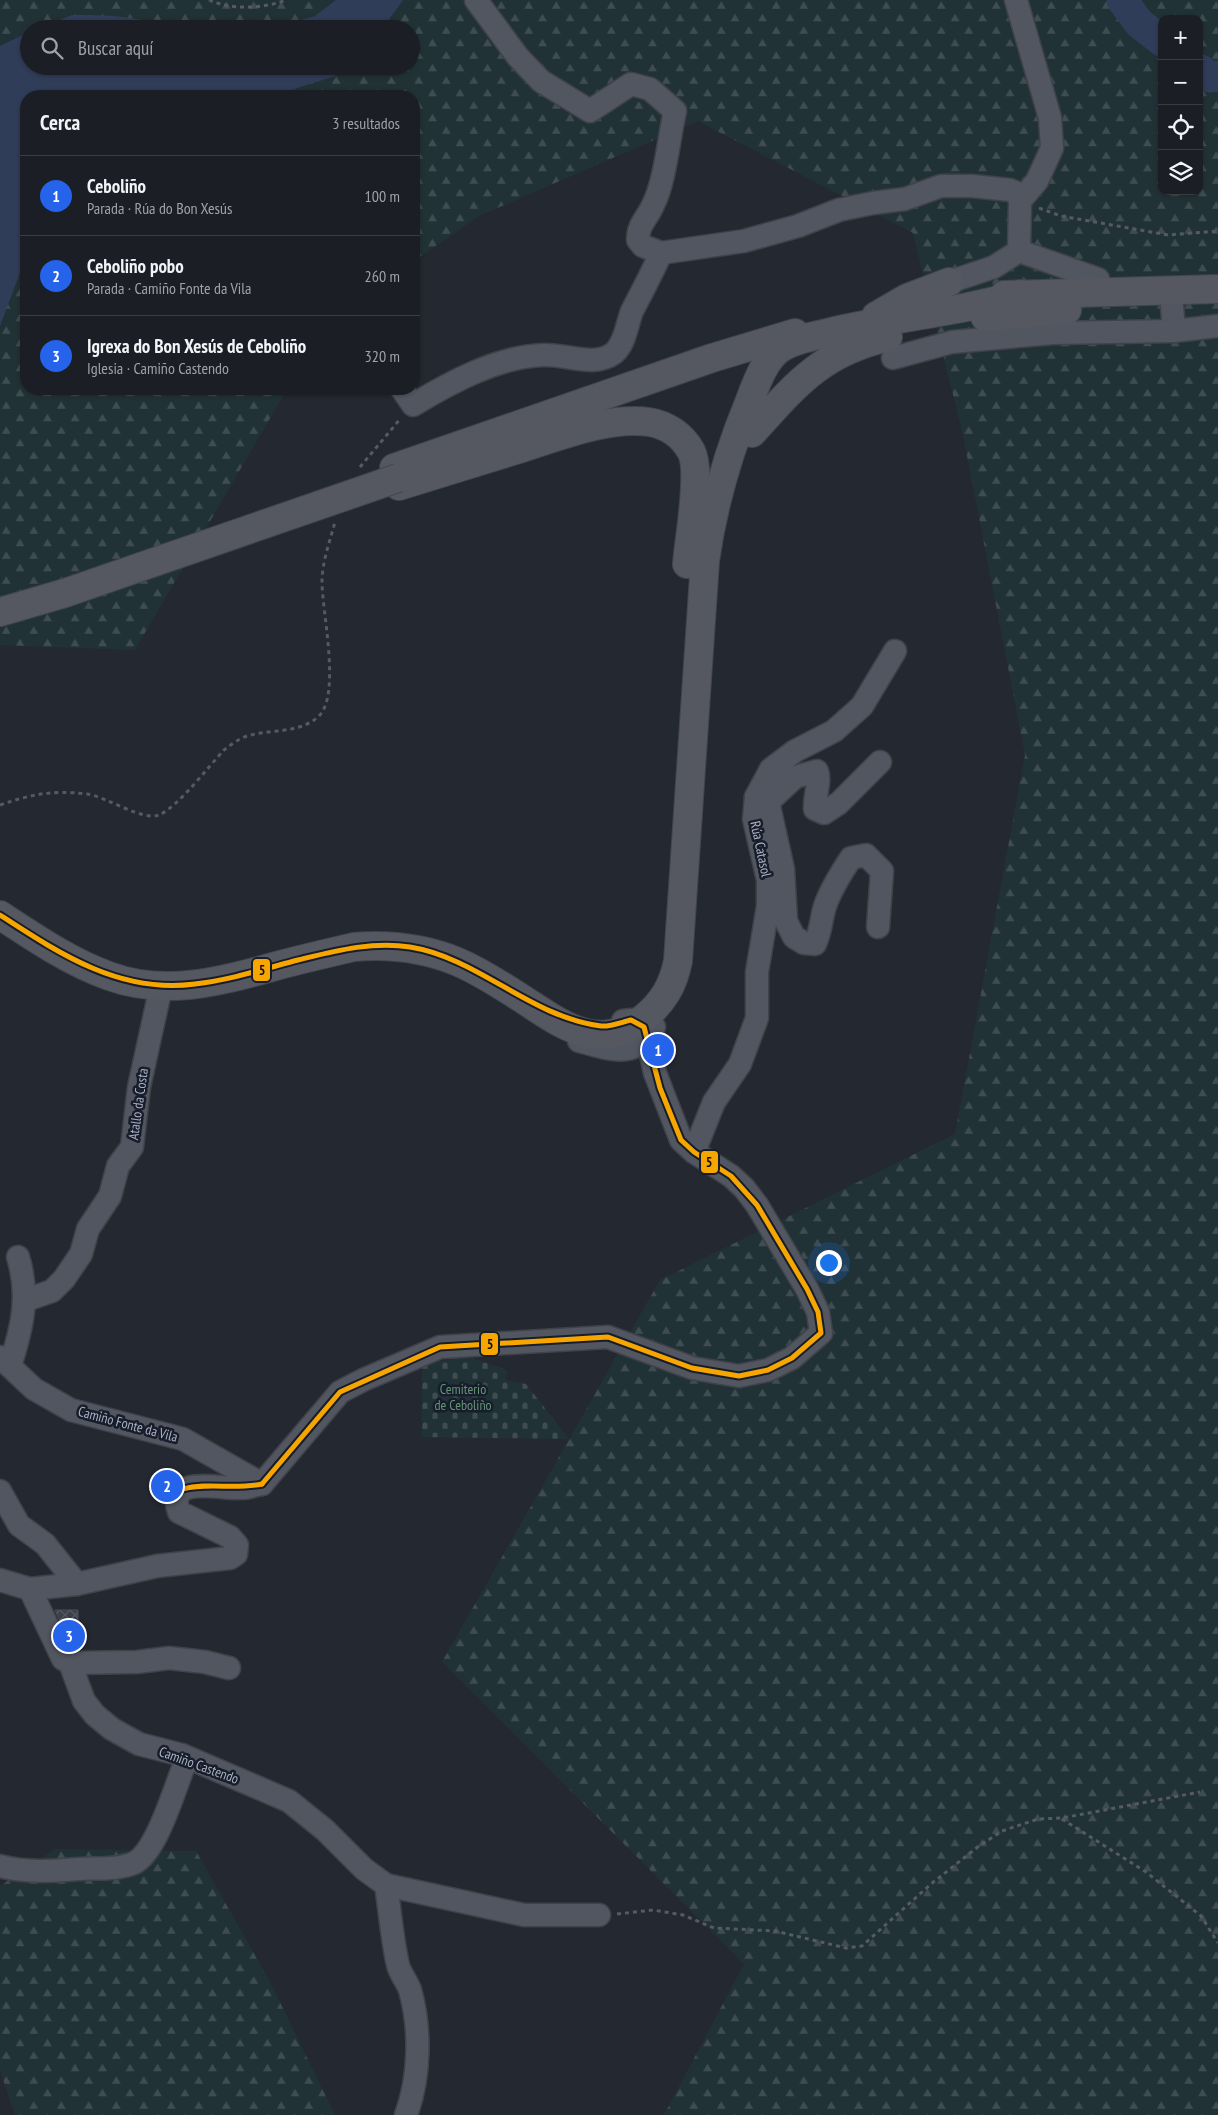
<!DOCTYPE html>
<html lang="es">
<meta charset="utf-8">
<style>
:root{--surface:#1b1e24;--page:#24272c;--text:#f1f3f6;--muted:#a0a2a6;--line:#393c41;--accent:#2563eb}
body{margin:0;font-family:"PT Sans Narrow",sans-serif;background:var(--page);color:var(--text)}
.controls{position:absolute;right:15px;top:15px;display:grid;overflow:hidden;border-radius:10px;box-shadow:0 1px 4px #0004}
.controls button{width:45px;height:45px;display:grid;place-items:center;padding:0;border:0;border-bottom:1px solid var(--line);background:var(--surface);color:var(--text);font:25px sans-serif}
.you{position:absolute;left:828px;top:1262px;width:18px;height:18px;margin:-12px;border:4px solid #fff;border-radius:50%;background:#1a73e8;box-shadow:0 0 0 8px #1a73e833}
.badge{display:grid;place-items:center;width:32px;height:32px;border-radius:50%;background:var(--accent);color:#fff;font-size:16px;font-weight:700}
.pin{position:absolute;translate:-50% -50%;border:2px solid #fff;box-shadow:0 1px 5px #0006}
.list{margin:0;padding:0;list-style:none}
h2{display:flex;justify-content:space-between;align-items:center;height:65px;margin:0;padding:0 20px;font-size:21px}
h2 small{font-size:16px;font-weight:400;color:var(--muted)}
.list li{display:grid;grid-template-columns:32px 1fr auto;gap:15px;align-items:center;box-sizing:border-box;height:80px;padding:0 20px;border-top:1px solid var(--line)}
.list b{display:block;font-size:19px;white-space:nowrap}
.list p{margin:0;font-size:16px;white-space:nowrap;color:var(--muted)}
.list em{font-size:16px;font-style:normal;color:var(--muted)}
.icon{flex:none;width:28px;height:28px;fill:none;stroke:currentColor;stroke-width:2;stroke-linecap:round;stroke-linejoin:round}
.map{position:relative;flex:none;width:1218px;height:2115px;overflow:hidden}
.search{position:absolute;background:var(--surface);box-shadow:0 1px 4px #0004;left:20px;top:20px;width:400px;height:55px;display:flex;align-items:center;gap:12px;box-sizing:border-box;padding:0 18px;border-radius:28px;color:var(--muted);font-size:19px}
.panel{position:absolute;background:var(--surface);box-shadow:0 1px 4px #0004;left:20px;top:90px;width:400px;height:305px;border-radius:20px}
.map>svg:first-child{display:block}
.forest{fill:url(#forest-firs);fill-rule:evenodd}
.cemetery{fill:url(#cemetery-stones)}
.water{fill:#303d59}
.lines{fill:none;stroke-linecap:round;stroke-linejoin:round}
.river{stroke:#303d59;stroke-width:31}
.building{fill:url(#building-cross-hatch);stroke:#4a4f58}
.minor-casing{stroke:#404249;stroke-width:25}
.major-casing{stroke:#41454d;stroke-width:30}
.path{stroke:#565a62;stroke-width:3;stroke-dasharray:4 4;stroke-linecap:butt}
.minor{stroke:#525660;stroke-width:22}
.major{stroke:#555861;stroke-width:28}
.major-bridge-casing{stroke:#41454d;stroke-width:30;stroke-linecap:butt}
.major-bridge{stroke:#555861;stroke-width:28}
.bus-1-casing{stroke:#171d2a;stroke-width:9}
.bus-1{stroke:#f7a600;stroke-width:5}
.labels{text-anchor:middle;stroke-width:5;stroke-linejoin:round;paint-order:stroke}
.street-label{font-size:14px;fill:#abb2c4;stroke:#171d2a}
.park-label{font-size:14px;fill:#639474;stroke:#171d2a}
.line-badge{stroke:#171d2a;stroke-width:2}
.pale-badge-label{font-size:14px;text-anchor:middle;font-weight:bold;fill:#111}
</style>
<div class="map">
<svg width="1218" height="2115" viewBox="0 0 1218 2115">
<defs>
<pattern id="forest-firs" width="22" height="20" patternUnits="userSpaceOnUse" patternTransform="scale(1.25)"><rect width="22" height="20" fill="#213237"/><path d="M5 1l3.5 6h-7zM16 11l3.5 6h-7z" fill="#3f4d52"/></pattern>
<pattern id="cemetery-stones" width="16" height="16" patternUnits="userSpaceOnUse" patternTransform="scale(1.25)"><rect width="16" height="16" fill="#213237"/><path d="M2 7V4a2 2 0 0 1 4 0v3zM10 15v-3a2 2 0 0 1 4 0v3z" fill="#3f4d52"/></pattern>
<pattern id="building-cross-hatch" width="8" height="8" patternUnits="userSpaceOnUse" patternTransform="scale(1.25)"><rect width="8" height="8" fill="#3c4048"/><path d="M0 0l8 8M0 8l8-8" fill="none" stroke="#565961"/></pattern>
</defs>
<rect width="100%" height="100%" fill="#242830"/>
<g class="forest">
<path d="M0,0H1218V2115H664L744,1964L442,1662L660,1280L955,1134L1025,755L963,435L913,233L698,121L479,216L414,261V96H26V389H287L135,650L0,645ZM1162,19H1199V191H1162ZM29,29H411V66H29Z"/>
<polygon points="55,1849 196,1851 270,1982 335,2115 15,2115 0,2071 0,1886"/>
</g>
<polygon class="cemetery" points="465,1356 502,1368 507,1371 505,1380 526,1384 569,1439 422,1437 422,1365"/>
<g class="water">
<polygon points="336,0 403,0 382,29 269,29 315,16"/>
<path d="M72,15C106,15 137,15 169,29H38Z"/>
<polygon points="196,23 237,29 171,29"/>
<polygon points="29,32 29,66 345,66 335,76 275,95 26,96 26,257 0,326 0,46"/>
</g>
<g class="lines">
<g class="river">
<polyline points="1122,0 1139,23 1162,41"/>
<polyline points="1199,69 1210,77 1218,76"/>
</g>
</g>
<polygon class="building" points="55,1610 78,1610 78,1650 73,1650"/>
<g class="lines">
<defs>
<g id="minor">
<path d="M476,0L518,57L541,81L590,111L631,84L650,89L675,111C669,137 665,182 653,205C647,219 638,224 638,240L643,246L661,253"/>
<polyline points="1016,0 1050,118 1052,148 1037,181 1020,201"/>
<polyline points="1019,251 1098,279"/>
<polyline points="949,282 994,267 1019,251"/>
<polyline points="1172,306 1174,331"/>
<polyline points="893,358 952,342 1053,333 1174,331 1218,326"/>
<path d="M402,389L413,405C451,382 499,356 544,355C567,354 594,368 614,353C625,344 627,324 632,311C642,292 652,273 661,253L744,241L798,226L839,210L873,203L905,199L941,186H972L1010,190L1017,193L1020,201L1019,251"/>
<path d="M756,797L768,802L783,869L786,921L794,937L804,943L815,944C821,931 821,919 825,906C831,889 841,873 851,858L866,855L882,871L878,927"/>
<path d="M768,802L795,777L817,771C821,782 814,796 815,809L824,813L839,803L880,762"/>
<path d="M579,1041C610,1049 635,1061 654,1027"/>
<polyline points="694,1152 714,1102 740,1064 757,1018 757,972 768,906 768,880 754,819 756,797 771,769 795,751 834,731 862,706 895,651"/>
<polyline points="26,1300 52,1291 64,1279 81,1254 88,1229 110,1196 118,1166 132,1147 139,1087 161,987"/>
<polyline points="0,1357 34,1389 71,1410 183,1439 262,1484"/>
<path d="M10,1366C22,1328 30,1296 18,1257"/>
<path d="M262,1484C255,1485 249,1488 243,1488C223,1490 165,1473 179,1512L230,1537L237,1545L236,1554L230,1558L157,1566L77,1584L30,1589L63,1659L70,1663L84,1701L95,1715L112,1729L139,1744L182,1755L289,1801L325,1830L364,1869L386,1885L524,1915H599"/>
<polyline points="262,1484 340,1392 363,1380 440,1347 608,1337 692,1368 739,1376 768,1370 792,1358 821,1333 818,1312 807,1289 757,1205 744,1188 731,1176 694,1152 681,1140 655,1073 646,1032 638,1022 631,1020 623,1021"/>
<polyline points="0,1491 19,1525 45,1544 77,1584"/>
<polyline points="0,1580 30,1589"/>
<polyline points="70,1663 137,1662 169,1658 205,1662 229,1668"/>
<path d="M0,1866C26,1873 54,1871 80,1869C97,1868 118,1870 134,1863C158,1851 176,1783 187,1758"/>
<path d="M386,1885C390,1911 392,1939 398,1965C400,1974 407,1981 410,1990C421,2029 420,2077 406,2115"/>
</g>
<g id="major">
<polyline points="1004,295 1218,289"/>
<polyline points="876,316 907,298 949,282"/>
<polyline points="985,317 1067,310"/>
<path d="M752,433C796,384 822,352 888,337"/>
<polyline points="394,468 712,358 795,333"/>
<path d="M399,486C439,474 479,461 519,449C557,437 609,416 649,422C667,425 682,435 691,451C702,471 689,538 687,564"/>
<polyline points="0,612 65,593"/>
<path d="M0,915C35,938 70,962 109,976C166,997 221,981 276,966C302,959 328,953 354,947C390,944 424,948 458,962C479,971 501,985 521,998C560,1023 598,1055 644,1018C663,1002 673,986 678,961L705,561C713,504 728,453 750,400C756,384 765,358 781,348C796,338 818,336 835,331C897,317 960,312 1021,294"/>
</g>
</defs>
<use href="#minor" class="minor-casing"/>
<use href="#major" class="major-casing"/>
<g class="path">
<path d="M209,0C231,10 263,9 286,0"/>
<polyline points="1039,208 1061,216 1168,235 1218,231"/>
<polyline points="360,467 401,418"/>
<path d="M0,805C32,794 52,790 87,794C105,796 144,822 159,815C179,806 208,767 224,750C231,745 238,739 247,736C270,729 300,734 319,716C341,694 322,611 322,582C322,562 330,541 335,522"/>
<polyline points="1062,1819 1146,1872 1201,1916 1218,1943"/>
<polyline points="617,1914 653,1910 683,1915 714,1928 775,1931 846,1948 862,1946 931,1884 979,1846 1002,1831 1038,1819 1062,1818 1200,1792"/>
</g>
<use href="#minor" class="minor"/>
<use href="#major" class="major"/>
<defs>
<polyline id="major-bridge" points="65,593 398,478"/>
</defs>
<use href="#major-bridge" class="major-bridge-casing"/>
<use href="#major-bridge" class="major-bridge"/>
<defs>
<g id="bus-1">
<path d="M0,915C60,954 120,994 195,984C230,980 264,969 298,960C335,951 372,941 410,947C479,958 530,1017 601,1026C610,1027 622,1022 631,1020L644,1027L660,1088L681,1140L694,1152L731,1176L757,1205L807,1289L818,1312L821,1333L792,1358L768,1370L739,1376L692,1368L608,1337L440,1347L340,1392L262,1484"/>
<path d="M183,1489C208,1482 234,1490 262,1484"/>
</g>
</defs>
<use href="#bus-1" class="bus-1-casing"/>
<use href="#bus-1" class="bus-1"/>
</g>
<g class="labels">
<g class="street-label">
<text transform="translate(761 849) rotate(78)" y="5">Rúa Catasol</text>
<text transform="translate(138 1104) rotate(-82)" y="5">Atallo da Costa</text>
<text transform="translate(128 1424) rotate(15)" y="5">Camiño Fonte da Vila</text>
<text transform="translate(199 1765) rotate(20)" y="5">Camiño Castendo</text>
</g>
<g class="park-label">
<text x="463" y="1394">Cemiterio<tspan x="463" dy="16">de Ceboliño</tspan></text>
</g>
</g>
<g class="line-badge">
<rect x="252" y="958" width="19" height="24" rx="5" fill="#f7a600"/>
<rect x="700" y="1150" width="19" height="24" rx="5" fill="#f7a600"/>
<rect x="480" y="1332" width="19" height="24" rx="5" fill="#f7a600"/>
</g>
<g class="pale-badge-label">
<text x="262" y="975">5</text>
<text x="709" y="1167">5</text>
<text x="490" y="1349">5</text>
</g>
</svg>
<div class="controls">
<button>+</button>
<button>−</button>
<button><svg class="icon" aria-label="locate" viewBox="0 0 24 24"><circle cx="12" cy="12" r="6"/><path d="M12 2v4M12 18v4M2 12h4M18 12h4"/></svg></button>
<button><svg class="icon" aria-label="layers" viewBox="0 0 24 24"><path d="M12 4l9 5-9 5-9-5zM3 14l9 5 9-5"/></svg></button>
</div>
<div class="you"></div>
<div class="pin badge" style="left:658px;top:1050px">1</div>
<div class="pin badge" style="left:167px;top:1486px">2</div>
<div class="pin badge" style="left:69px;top:1636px">3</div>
<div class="search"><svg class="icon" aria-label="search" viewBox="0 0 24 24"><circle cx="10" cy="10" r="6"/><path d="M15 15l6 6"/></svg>Buscar aquí</div>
<section class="panel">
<h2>Cerca<small>3 resultados</small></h2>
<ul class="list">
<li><span class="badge">1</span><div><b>Ceboliño</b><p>Parada · Rúa do Bon Xesús</p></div><em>100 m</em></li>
<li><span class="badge">2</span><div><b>Ceboliño pobo</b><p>Parada · Camiño Fonte da Vila</p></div><em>260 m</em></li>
<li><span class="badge">3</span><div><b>Igrexa do Bon Xesús de Ceboliño</b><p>Iglesia · Camiño Castendo</p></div><em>320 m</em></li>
</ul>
</section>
</div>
